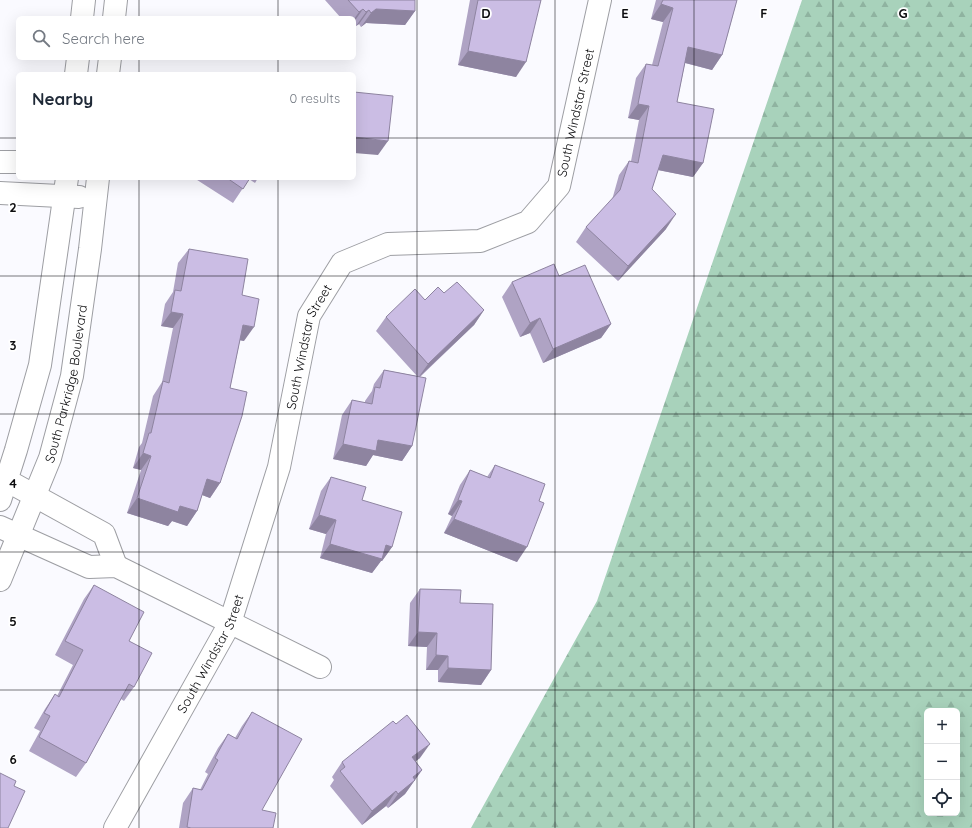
<!DOCTYPE html>
<meta charset="utf-8">
<style>
:root{--surface:#fff;--page:#f2f2f3;--text:#1f2937;--muted:#747a83;--line:#e0e1e3}
body{margin:0;font-family:Quicksand,sans-serif;background:var(--page);color:var(--text)}
.controls{position:absolute;right:12px;bottom:12px;display:grid;overflow:hidden;border-radius:6px;box-shadow:0 4px 16px #0002}
.controls button{width:36px;height:36px;display:grid;place-items:center;padding:0;border:0;border-bottom:1px solid var(--line);background:var(--surface);color:var(--text);font:20px sans-serif}
.list{margin:0;padding:0;list-style:none}
h2{display:flex;justify-content:space-between;align-items:center;height:52px;margin:0;padding:0 16px;font-size:17px}
h2 small{font-size:13px;font-weight:400;color:var(--muted)}
.icon{flex:none;width:22px;height:22px;fill:none;stroke:currentColor;stroke-width:2;stroke-linecap:round;stroke-linejoin:round}
.map{position:relative;flex:none;width:972px;height:828px;overflow:hidden}
.search{position:absolute;background:var(--surface);box-shadow:0 4px 16px #0002;left:16px;top:16px;width:340px;height:44px;display:flex;align-items:center;gap:10px;box-sizing:border-box;padding:0 14px;border-radius:6px;color:var(--muted);font-size:15px}
.panel{position:absolute;background:var(--surface);box-shadow:0 4px 16px #0002;left:16px;top:72px;width:340px;height:108px;border-radius:6px}
.map>svg:first-child{display:block}
.forest{fill:url(#forest-firs);fill-rule:evenodd}
.lines{fill:none;stroke-linecap:round;stroke-linejoin:round}
.minor-casing{stroke:#9d9ea3;stroke-width:24}
.minor{stroke:#fff;stroke-width:22}
.wall{fill:#afa3c4}
.shaded-wall{fill:#8e84a0}
.building{fill:#cbbde4;stroke:#8e84a0}
.grid{fill:none;stroke:#0d0d0f;stroke-width:1;stroke-opacity:0.55}
.labels{text-anchor:middle;stroke-width:3.5;stroke-linejoin:round;paint-order:stroke}
.street-label{font-size:13px;fill:#0d0d0f;stroke:#fff}
.grid-label{font-size:13px;text-anchor:middle;font-weight:bold;fill:#0d0d0f;stroke:#fff;stroke-width:3.5;stroke-linejoin:round;paint-order:stroke}
</style>
<div class="map">
<svg width="972" height="828" viewBox="0 0 972 828">
<defs>
<pattern id="forest-firs" width="22" height="20" patternUnits="userSpaceOnUse"><rect width="22" height="20" fill="#a8d2bb"/><path d="M5 1l3.5 6h-7zM16 11l3.5 6h-7z" fill="#8fb3a0"/></pattern>
</defs>
<rect width="100%" height="100%" fill="#fafaff"/>
<path class="forest" d="M802,0H972V828H471L597,601ZM927,711H957V813H927Z"/>
<g class="lines">
<defs>
<g id="minor">
<polyline points="82,18 84,0"/>
<polyline points="114,18 116,0"/>
<polyline points="76,74 78,58"/>
<polyline points="108,74 110,58"/>
<polyline points="0,162 18,162"/>
<polyline points="0,193 79,197"/>
<polyline points="6,480 104,534 116,566"/>
<polyline points="0,500 16,450 40,365 67,178"/>
<polyline points="0,527 89,567 116,566 320,667"/>
<path id="s1" d="M0,580L50,458L72,376L90,249L98,178"/>
<path id="s2" d="M115,828L230,623L279,467L309,316L342,263L388,244L480,241L528,222L559,186L600,0"/>
</g>
</defs>
<use href="#minor" class="minor-casing"/>
<use href="#minor" class="minor"/>
</g>
<g class="wall">
<polygon points="325,0 415,0 415,11 405,25 366,23 361,27 359,24 356,26 354,24 354,18 341,18"/>
<polygon points="470,0 541,0 516,77 458,65"/>
<polygon points="656,0 737,0 722,55 712,70 685,63 677,102 703,163 693,177 658,170 652,189 666,229 618,281 576,242 586,227 612,200 619,175 629,161 631,161 639,120 628,118 636,78 646,64 652,65 663,22 651,19"/>
<polygon points="194,178 258,178 255,183 249,179 233,203"/>
<polygon points="189,249 242,295 244,341 240,340 230,388 220,483 210,498 202,495 197,511 187,526 172,521 168,526 127,513 141,470 133,468 139,447 142,443 153,396 162,382 173,328 161,326 165,304 173,292 178,263"/>
<polygon points="559,276 611,324 601,338 543,363 530,333 520,337 502,297 512,282"/>
<polygon points="444,293 484,310 474,325 420,377 412,446 402,461 373,455 366,466 333,459 342,415 352,400 365,403 365,401 372,391 374,384 384,370 417,376 376,331 386,317 425,300"/>
<polygon points="495,465 539,501 517,562 444,533 452,516 448,514 460,485 470,470 487,477"/>
<polygon points="331,477 362,500 392,547 382,561 381,561 372,573 320,558 326,534 309,529 321,491"/>
<polygon points="94,585 129,641 134,687 124,701 121,699 86,763 76,777 29,751 40,731 34,728 45,709 55,694 57,696 73,665 55,655 84,599"/>
<polygon points="420,589 491,670 481,685 438,682 438,670 426,670 427,647 408,646 410,603"/>
<polygon points="252,712 262,810 273,828 179,828 183,803 193,788 200,790 208,774 205,772 218,748 228,734 235,738 242,726"/>
<polygon points="420,758 415,761 422,770 405,794 388,808 386,806 362,825 330,786 334,780 332,777 342,762"/>
</g>
<g class="shaded-wall">
<polygon points="661,4 673,8 663,22 651,19"/>
<polygon points="363,9 354,22 354,19 359,12"/>
<polygon points="376,9 415,11 405,25 366,23 361,27 371,13"/>
<polygon points="369,10 359,24 356,26 366,12"/>
<polygon points="688,47 722,55 712,70 678,61"/>
<polygon points="468,51 526,62 516,77 458,65"/>
<polygon points="638,104 649,106 639,120 628,118"/>
<polygon points="354,137 388,141 378,155 354,153"/>
<polygon points="663,155 703,163 693,177 653,169"/>
<polygon points="676,214 666,229 618,281 628,266"/>
<polygon points="484,310 474,325 418,378 428,364"/>
<polygon points="171,312 183,314 173,328 161,326"/>
<polygon points="540,318 530,333 520,337 530,323"/>
<polygon points="611,324 601,338 543,363 553,349"/>
<polygon points="243,325 254,327 244,341 233,339"/>
<polygon points="378,440 412,446 402,461 373,455 366,466 333,459 343,444"/>
<polygon points="143,453 151,456 141,470 133,468"/>
<polygon points="207,479 220,483 210,498 197,493"/>
<polygon points="137,498 180,506 197,511 187,526 172,521 168,526 127,513"/>
<polygon points="458,500 462,501 452,516 448,514"/>
<polygon points="319,515 336,520 326,534 309,529"/>
<polygon points="454,519 527,547 517,562 444,533"/>
<polygon points="330,544 386,545 392,547 382,561 381,561 372,573 320,558"/>
<polygon points="418,632 437,633 427,647 408,646"/>
<polygon points="436,655 448,656 438,670 426,670"/>
<polygon points="448,668 491,670 481,685 438,682"/>
<polygon points="430,744 420,758 402,772 412,757"/>
<polygon points="422,770 405,794 388,808 398,794 413,777"/>
<polygon points="396,791 386,806 362,825 372,811"/>
</g>
<g class="building">
<polygon points="348,0 415,0 415,11 376,9 371,13 369,10 366,12 363,9 359,12"/>
<polygon points="478,0 541,0 526,62 468,51"/>
<polygon points="663,0 737,0 722,55 688,47 677,102 714,109 703,163 663,155 652,189 676,214 628,266 586,227 620,190 629,161 638,163 649,106 638,104 646,64 658,66 673,8 661,4"/>
<polygon points="354,92 393,96 388,141 354,137"/>
<polygon points="227,178 250,178 243,189"/>
<polygon points="189,249 248,259 242,295 259,299 254,327 243,325 230,388 247,392 242,416 220,483 207,479 197,511 180,506 178,512 137,498 151,456 143,453 149,433 151,433 163,381 169,383 183,314 171,312 175,290 181,291"/>
<polygon points="554,264 559,276 585,265 611,324 553,349 540,318 530,323 512,282"/>
<polygon points="457,282 484,310 428,364 386,317 415,289 425,300 438,287 444,293"/>
<polygon points="384,370 426,378 412,446 378,440 376,451 343,444 352,400 372,404 375,387 380,388"/>
<polygon points="495,465 545,484 539,501 544,503 527,547 454,519 462,501 458,500 470,470 490,478"/>
<polygon points="331,477 366,487 362,500 402,512 392,547 386,545 382,559 330,544 336,520 319,515"/>
<polygon points="94,585 144,612 129,641 152,653 134,687 129,684 86,763 39,737 50,716 44,713 55,694 59,697 83,650 65,641"/>
<polygon points="420,589 461,590 460,603 493,604 491,670 448,668 448,656 436,655 437,633 418,632"/>
<polygon points="252,712 302,739 262,810 276,813 273,828 191,828 187,827 193,788 202,790 218,760 215,758 228,734 237,739"/>
<polygon points="407,715 430,744 412,757 422,770 413,777 415,780 398,794 396,791 372,811 340,771 345,767 342,762 393,721 396,724"/>
<polygon points="0,773 16,781 14,786 25,791 8,828 0,828"/>
</g>
<path class="grid" d="M139,0V18M278,0V18M417,0V828M555,0V828M694,0V828M833,0V828M139,58V74M278,58V74M0,138H18M354,138H972M139,178V828M278,178V828M0,276H972M0,414H972M0,552H972M0,690H972"/>
<g class="labels">
<g class="street-label">
<text dy="5" stroke="none"><textPath href="#s2" startOffset="931">South Windstar Street</textPath></text>
<text dy="5" stroke="none"><textPath href="#s2" startOffset="523">South Windstar Street</textPath></text>
<text dy="5" stroke="none"><textPath href="#s1" startOffset="208">South Parkridge Boulevard</textPath></text>
<text dy="5" stroke="none"><textPath href="#s2" startOffset="199">South Windstar Street</textPath></text>
</g>
</g>
<g class="grid-label">
<text x="486" y="18">D</text>
<text x="625" y="18">E</text>
<text x="764" y="18">F</text>
<text x="903" y="18">G</text>
<text x="13" y="212">2</text>
<text x="13" y="350">3</text>
<text x="13" y="488">4</text>
<text x="13" y="626">5</text>
<text x="13" y="764">6</text>
</g>
</svg>
<div class="controls">
<button>+</button>
<button>−</button>
<button><svg class="icon" aria-label="locate" viewBox="0 0 24 24"><circle cx="12" cy="12" r="6"/><path d="M12 2v4M12 18v4M2 12h4M18 12h4"/></svg></button>
</div>
<div class="search"><svg class="icon" aria-label="search" viewBox="0 0 24 24"><circle cx="10" cy="10" r="6"/><path d="M15 15l6 6"/></svg>Search here</div>
<section class="panel">
<h2>Nearby<small>0 results</small></h2>
<ul class="list">
</ul>
</section>
</div>
